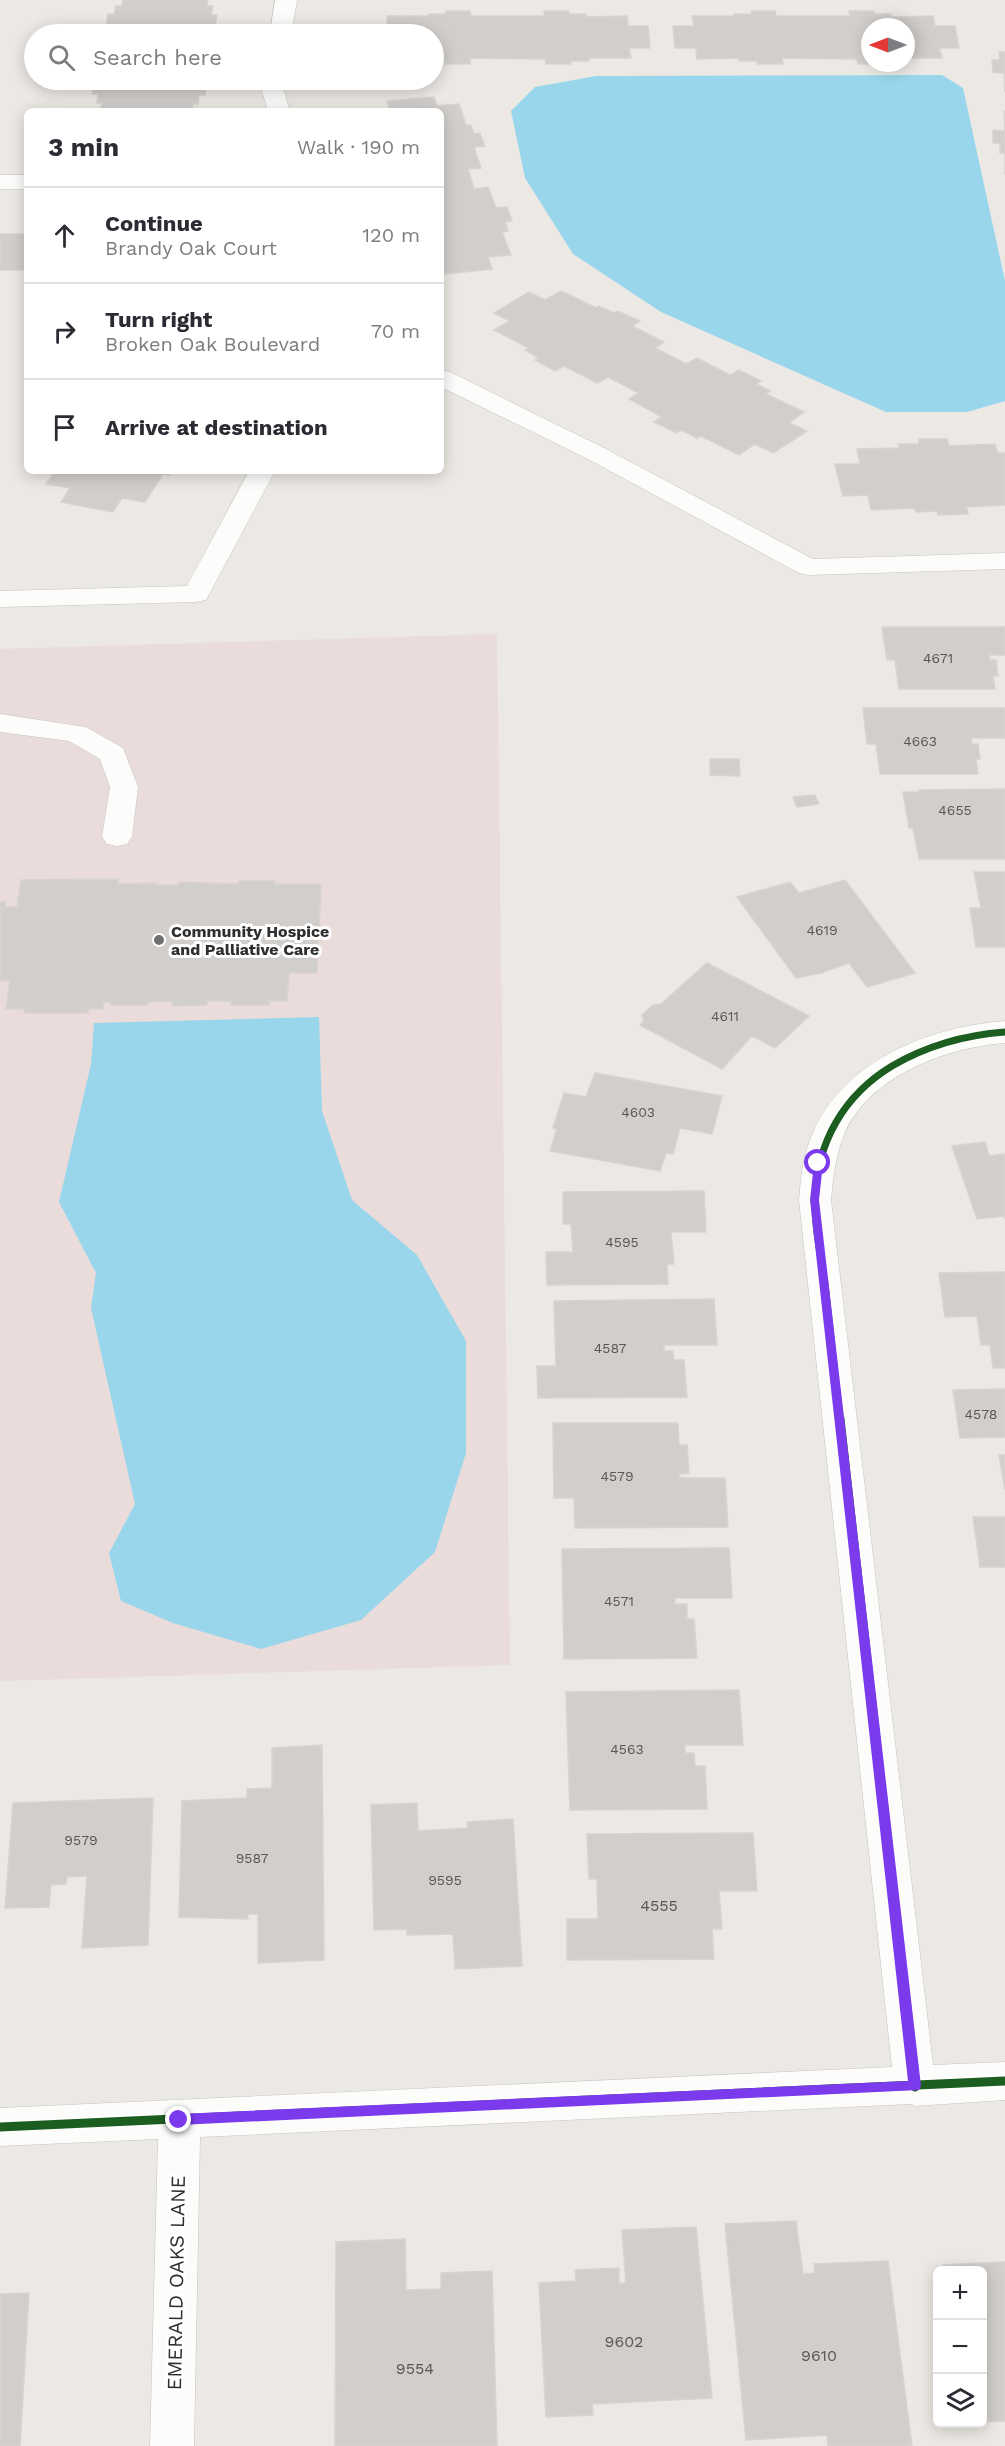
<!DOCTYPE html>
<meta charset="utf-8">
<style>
:root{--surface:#fff;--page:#f2f2f3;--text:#2b2b33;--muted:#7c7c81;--line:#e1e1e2}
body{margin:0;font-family:"Work Sans",sans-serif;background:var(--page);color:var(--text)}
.controls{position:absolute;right:18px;bottom:18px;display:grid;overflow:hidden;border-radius:9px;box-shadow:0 3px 15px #0003}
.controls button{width:54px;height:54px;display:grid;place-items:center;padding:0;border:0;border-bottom:2px solid var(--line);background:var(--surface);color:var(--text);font:30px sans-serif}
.compass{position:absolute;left:861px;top:18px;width:54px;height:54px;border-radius:50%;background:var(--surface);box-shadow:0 3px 15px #0003;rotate:270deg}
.stop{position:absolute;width:18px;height:18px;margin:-14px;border:4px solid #7c3aed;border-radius:50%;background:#fff}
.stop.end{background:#7c3aed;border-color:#fff;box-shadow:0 2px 6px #0008}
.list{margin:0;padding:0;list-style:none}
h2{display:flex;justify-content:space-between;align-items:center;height:78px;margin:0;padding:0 24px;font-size:26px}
h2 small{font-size:20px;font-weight:400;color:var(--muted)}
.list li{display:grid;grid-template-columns:39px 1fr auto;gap:18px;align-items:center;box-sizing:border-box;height:96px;padding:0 24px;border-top:2px solid var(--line)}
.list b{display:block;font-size:22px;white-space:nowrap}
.list p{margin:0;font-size:20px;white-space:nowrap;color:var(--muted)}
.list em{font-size:20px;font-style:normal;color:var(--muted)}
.icon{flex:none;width:33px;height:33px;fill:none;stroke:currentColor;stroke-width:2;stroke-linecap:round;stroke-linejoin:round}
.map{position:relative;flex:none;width:1005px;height:2446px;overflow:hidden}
.search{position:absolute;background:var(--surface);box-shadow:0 3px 15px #0003;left:24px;top:24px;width:420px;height:66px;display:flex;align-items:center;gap:15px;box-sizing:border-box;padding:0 21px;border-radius:33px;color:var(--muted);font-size:22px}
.panel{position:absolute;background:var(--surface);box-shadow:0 3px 15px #0003;left:24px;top:108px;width:420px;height:366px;border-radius:9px}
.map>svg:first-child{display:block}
.medical{fill:#e9dcdb}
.water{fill:#99d6ec}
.building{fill:#d1cecb;stroke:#d7d4d0;stroke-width:1.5}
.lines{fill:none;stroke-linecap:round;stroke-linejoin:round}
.lane-casing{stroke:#c5c4c5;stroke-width:1}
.street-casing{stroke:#c5c4c5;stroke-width:1}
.lane{fill:#fcfcfb;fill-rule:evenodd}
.street{fill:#fcfcfb;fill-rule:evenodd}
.cycleway-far1-casing{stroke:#fff;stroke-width:10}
.cycleway-casing{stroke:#fff;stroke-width:13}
.cycleway-far1{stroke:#1b5e20;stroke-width:7}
.cycleway{stroke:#1b5e20;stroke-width:9}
.route{fill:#7c3aed}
.poi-dot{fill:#706f6e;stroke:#fff;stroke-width:2}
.labels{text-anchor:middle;stroke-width:6;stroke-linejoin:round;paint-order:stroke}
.number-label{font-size:14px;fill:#585857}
.poi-label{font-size:16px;font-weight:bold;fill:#2e2e2e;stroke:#fff;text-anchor:start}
.near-number-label{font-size:16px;fill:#585857}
.near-street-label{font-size:20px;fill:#2e2e2e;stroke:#fff}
</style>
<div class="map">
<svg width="1005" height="2446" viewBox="0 0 1005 2446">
<rect width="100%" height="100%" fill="#ece8e4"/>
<polygon class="medical" points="497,634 510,1665 0,1681 0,649"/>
<g class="water">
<polygon points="942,75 963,88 1005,281 1005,401 967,412 886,412 661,312 573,254 525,178 511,111 535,87 596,76"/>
<polygon points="319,1017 322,1111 352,1200 417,1255 466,1341 466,1453 435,1552 361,1620 261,1649 173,1623 121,1601 109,1553 135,1504 91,1308 96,1273 59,1202 91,1064 94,1023"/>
</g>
<g class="building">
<polygon points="123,0 208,0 207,6 213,6 211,15 217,15 215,27 205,27 204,34 115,34 116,26 106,26 108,14 114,14 116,6 122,6"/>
<polygon points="446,11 470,11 471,16 545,16 544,11 569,11 569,14 586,14 586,17 627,16 628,26 648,26 650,48 629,48 631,58 589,58 589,61 571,61 571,64 546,64 545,59 470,58 470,64 445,64 445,61 434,61 434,34 366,34 366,26 387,26 387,16 429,16 429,14 446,14"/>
<polygon points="751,11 775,11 776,16 850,16 849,11 874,11 874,14 891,14 891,17 933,16 935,26 955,26 959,48 939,48 942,58 906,58 906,27 870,27 870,63 883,64 858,64 856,59 782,58 783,64 757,64 757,61 739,61 739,58 697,59 696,48 675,48 673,26 694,26 692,16 734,16 734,14 752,14"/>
<polygon points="999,52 1005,52 1005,92 1004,73 993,72 992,60 1000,60"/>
<polygon points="106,80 197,80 196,82 207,82 205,95 199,95 198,104 193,104 192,111 100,111 102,103 97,103 98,94 92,94 95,82 105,82"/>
<polygon points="434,97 437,106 459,104 466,125 471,125 474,134 480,133 485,146 474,147 481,168 468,169 474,189 488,187 496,208 507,207 512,221 505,222 508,231 502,232 511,255 488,257 492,269 444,274 441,265 441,111 387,111 390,111 387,101"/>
<polygon points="1004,111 1005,111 1005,175 1005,153 1000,153 1000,143 993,143 993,130 1005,131"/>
<rect x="0" y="234" width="27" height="36"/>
<polygon points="561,291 596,308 599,306 614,313 618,311 640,321 632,326 664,342 655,348 686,364 697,358 730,375 739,370 761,381 756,384 770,391 766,394 804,412 789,423 807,431 773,453 755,444 739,455 701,436 697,438 681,430 677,433 654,422 662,417 629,399 639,393 608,377 597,383 564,366 555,371 535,360 539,358 525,350 529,348 494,330 510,321 494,313 529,292 545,300"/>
<polygon points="919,439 947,439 949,446 995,444 998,453 1005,453 1005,505 966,507 968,514 938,515 937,511 916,512 914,508 871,510 868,495 843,496 835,464 860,464 857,449 900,448 898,444 919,444"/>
<polygon points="55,471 172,471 169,475 163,474 145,502 122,498 113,512 61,502 70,488 46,484"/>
<polygon points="882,627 1005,627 1005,655 989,655 990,660 996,660 998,676 993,676 995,689 899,689 895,660 887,660"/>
<polygon points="863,708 1005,708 1005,738 971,738 972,744 978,744 980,759 976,759 978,774 880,774 876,744 867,744"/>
<polygon points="710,759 739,759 740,776 710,775"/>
<polygon points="1005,789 1005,859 919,859 913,828 909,828 903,792 920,792 919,790"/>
<polygon points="815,795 819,804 797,807 793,797"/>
<polygon points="974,872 1005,872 1005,947 976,947 970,908 981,908"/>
<polygon points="118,879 118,884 156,883 156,885 179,885 179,882 238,884 239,881 275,881 274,884 321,884 317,973 289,973 287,1001 269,1001 269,1005 231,1005 231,1001 207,1001 207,1005 172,1006 172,1001 147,1002 147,1005 110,1005 110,1002 104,1002 103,1009 88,1009 88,1013 24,1013 25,1009 6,1009 10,980 0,981 0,902 5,902 5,907 17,907 21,880"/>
<polygon points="845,880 915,973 867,987 849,963 821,973 796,978 737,897 790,882 799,893"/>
<polygon points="707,963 809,1016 775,1048 752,1036 722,1069 640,1025 644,1021 642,1015 653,1005 661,1004"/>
<polygon points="595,1073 722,1096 712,1134 680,1128 673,1154 666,1153 660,1171 550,1151 557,1129 553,1128 564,1093 586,1097"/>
<polygon points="985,1142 989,1156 1004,1154 1005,1158 1005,1219 1004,1216 977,1219 952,1146"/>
<polygon points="704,1191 706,1232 671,1232 674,1264 667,1264 668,1284 547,1285 546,1252 573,1252 571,1224 563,1224 563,1192"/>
<polygon points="1005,1272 1005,1368 993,1368 990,1345 981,1345 977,1316 945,1317 939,1273"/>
<polygon points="714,1299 717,1345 664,1345 664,1351 673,1351 674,1360 684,1360 687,1397 538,1398 537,1366 556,1366 554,1301"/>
<polygon points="1005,1389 1005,1437 960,1438 953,1390"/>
<polygon points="553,1423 678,1423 679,1445 687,1445 689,1473 679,1474 680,1478 725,1478 728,1527 575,1528 574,1498 554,1498"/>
<polygon points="999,1455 1005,1455 1005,1490"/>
<polygon points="973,1517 1005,1517 1005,1567 980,1567"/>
<polygon points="729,1548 732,1598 675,1598 675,1604 687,1604 687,1619 694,1619 697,1658 564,1659 562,1549"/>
<polygon points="739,1690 743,1745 685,1745 685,1753 694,1753 695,1766 705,1766 707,1809 570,1810 566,1692"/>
<polygon points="322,1745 324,1960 258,1963 258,1914 247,1914 248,1919 179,1917 182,1801 247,1798 247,1789 272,1788 272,1748"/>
<polygon points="153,1798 148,1945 82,1948 87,1876 67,1877 66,1884 51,1885 49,1907 5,1908 13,1803"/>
<polygon points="417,1803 418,1831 468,1828 467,1822 513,1819 522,1966 455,1969 453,1934 407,1935 407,1929 374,1930 371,1805"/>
<polygon points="753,1833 757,1891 719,1891 722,1929 712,1929 714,1959 567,1960 567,1919 598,1919 597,1879 589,1879 587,1834"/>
<polygon points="796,2221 803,2274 815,2273 814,2264 888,2261 912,2446 828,2446 827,2435 746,2440 725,2224"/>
<polygon points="696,2227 712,2398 592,2404 593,2415 546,2417 539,2283 576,2281 575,2270 619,2268 619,2283 626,2283 622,2230"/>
<polygon points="405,2239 406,2290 441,2289 441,2273 492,2271 497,2446 335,2446 336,2242"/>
<polygon points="1005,2262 1005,2421 982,2422 982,2270 944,2270 943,2265"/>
<polygon points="29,2293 20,2446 0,2446 0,2294"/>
</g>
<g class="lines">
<defs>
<g id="lane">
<polygon points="275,0 297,0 291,34 270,34"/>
<polygon points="264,80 286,80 284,91 290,111 268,111 262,91"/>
<rect x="0" y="175" width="27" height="14"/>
<polygon points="441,370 450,372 606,449 813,559 1005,553 1005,569 808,575 799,573 588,459 441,387"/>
<polygon points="249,471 275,471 206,600 196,602 0,607 0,591 187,586"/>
<polygon points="0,714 86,727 123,748 138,787 132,837 127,844 117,846 107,844 102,837 110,787 100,759 69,741 0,732"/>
</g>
<path id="street" d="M1005,1021V1043C948,1047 871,1075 845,1132C836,1153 833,1177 831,1200L933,2065L1005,2062V2100L915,2106L911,2104L200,2137L194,2446H150L158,2139L0,2146V2108L892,2067L799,1200C801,1177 803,1154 813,1133C845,1059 930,1027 1005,1021Z"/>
</defs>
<use href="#lane" class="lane-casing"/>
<use href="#street" class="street-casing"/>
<use href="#lane" class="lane"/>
<use href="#street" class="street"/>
<defs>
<path id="cycleway-far1" d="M840,1421C835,1375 830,1330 825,1284C821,1256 814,1226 815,1198C817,1142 844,1095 892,1066C928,1045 964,1035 1005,1032"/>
<g id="cycleway">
<polyline points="840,1419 915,2087"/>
<polyline points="0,2127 1005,2081"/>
</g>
</defs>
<use href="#cycleway-far1" class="cycleway-far1-casing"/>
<use href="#cycleway" class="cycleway-casing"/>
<use href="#cycleway-far1" class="cycleway-far1"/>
<use href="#cycleway" class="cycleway"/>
</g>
<polygon class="route" points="818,1160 823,1163 819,1200 921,2086 919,2090 179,2125 175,2124 173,2120 179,2114 908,2081 810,1200 814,1163"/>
<circle class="poi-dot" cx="159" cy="940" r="6"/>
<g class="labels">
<g class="number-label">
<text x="938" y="663">4671</text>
<text x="920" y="746">4663</text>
<text x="955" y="815">4655</text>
<text x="822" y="935">4619</text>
<text x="725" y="1021">4611</text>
<text x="638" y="1117">4603</text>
<text x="622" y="1247">4595</text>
<text x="610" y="1353">4587</text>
<text x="981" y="1419">4578</text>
<text x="617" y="1481">4579</text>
<text x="619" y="1606">4571</text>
<text x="627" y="1754">4563</text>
<text x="81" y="1845">9579</text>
<text x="252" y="1863">9587</text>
<text x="445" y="1885">9595</text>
</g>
<g class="poi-label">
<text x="171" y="937">Community Hospice<tspan x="171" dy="18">and Palliative Care</tspan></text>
</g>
<g class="near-number-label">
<text x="659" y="1911">4555</text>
<text x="624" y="2347">9602</text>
<text x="819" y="2361">9610</text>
<text x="415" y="2374">9554</text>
</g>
<g class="near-street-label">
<text transform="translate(176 2283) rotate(-89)" y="7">EMERALD OAKS LANE</text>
</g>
</g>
</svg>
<div class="controls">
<button>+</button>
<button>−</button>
<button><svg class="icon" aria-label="layers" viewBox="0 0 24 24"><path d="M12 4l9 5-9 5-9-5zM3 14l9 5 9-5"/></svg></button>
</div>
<svg class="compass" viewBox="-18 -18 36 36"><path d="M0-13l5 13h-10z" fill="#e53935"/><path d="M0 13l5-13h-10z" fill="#7c7c81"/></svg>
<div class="stop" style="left:818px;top:1163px"></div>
<div class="stop end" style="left:179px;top:2120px"></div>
<div class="search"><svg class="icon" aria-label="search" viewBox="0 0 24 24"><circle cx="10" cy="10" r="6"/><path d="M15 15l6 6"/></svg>Search here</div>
<section class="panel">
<h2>3 min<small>Walk · 190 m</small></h2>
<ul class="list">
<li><svg class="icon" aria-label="ahead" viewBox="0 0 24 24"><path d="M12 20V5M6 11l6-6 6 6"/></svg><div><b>Continue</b><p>Brandy Oak Court</p></div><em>120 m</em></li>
<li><svg class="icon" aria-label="right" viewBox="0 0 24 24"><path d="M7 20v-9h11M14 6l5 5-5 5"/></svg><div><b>Turn right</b><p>Broken Oak Boulevard</p></div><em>70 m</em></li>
<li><svg class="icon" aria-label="arrive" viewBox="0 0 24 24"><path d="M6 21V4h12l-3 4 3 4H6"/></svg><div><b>Arrive at destination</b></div></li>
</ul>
</section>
</div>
